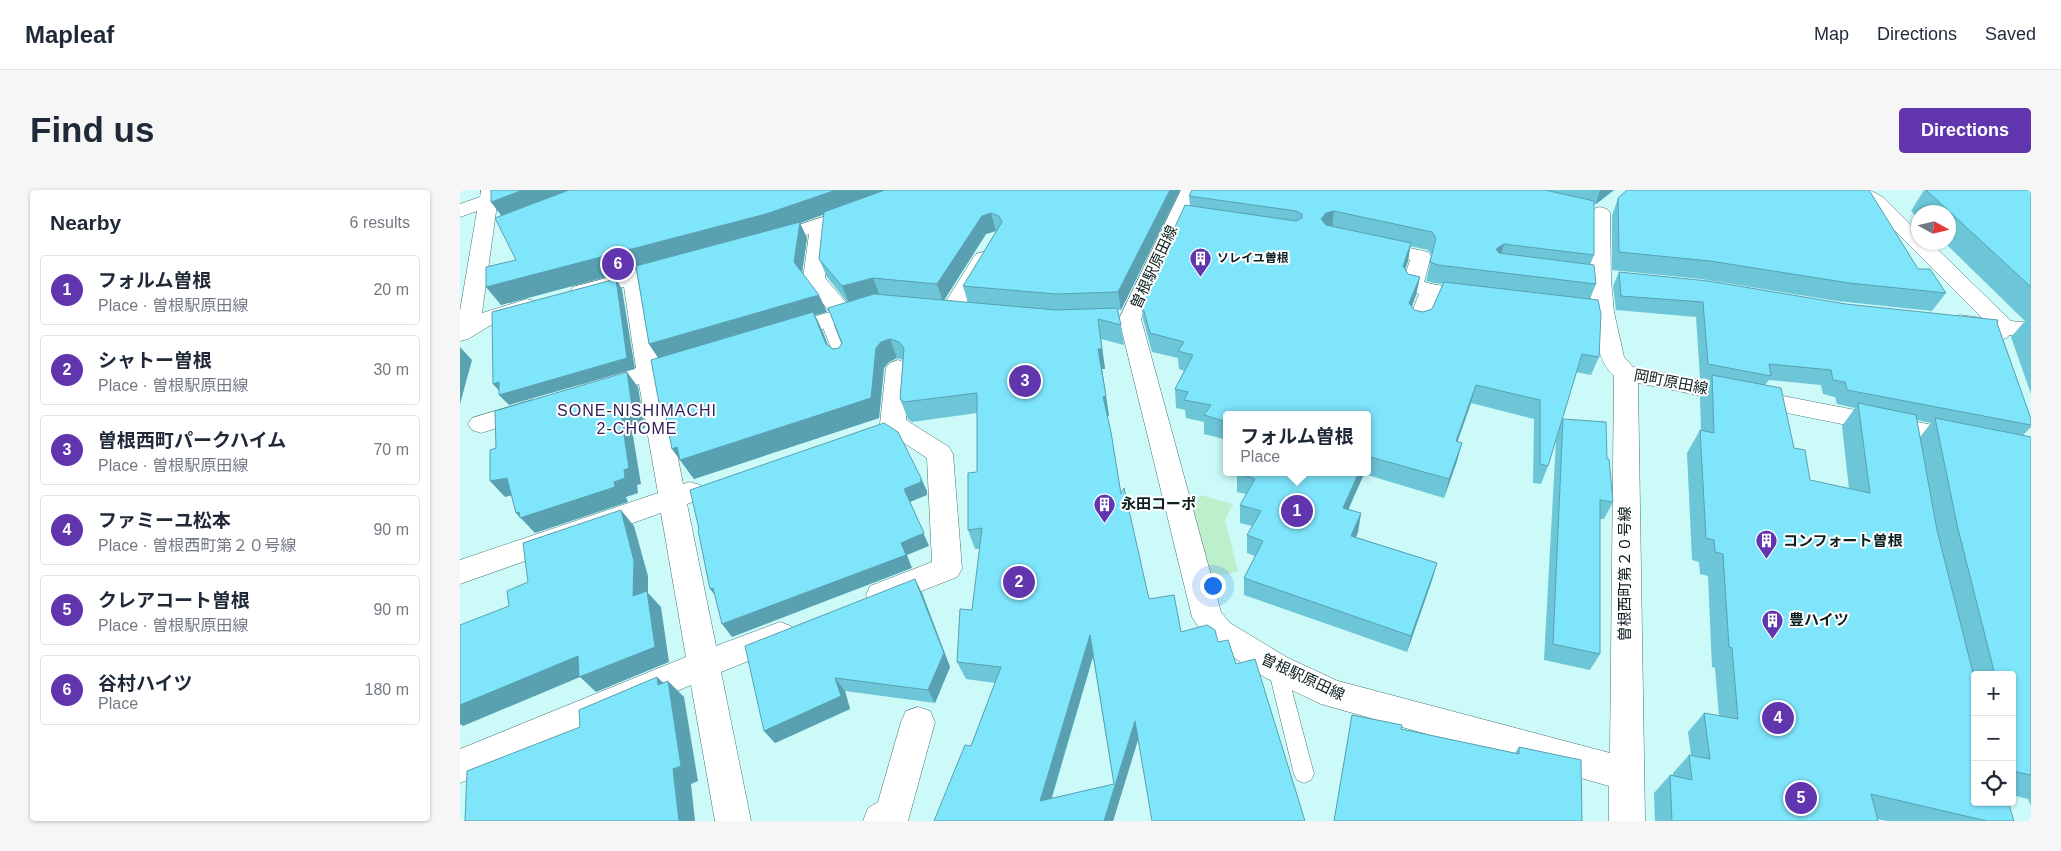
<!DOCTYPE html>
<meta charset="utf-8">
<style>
:root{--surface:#fff;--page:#f6f6f7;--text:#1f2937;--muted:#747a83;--line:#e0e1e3;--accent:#6035ad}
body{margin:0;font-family:Helvetica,"Noto Sans JP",sans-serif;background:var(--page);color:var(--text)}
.controls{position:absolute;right:15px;bottom:15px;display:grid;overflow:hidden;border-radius:5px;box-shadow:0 1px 4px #0004}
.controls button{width:45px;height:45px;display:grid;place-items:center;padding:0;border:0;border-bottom:1px solid var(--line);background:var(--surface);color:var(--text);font:25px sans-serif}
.compass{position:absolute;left:1451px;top:15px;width:45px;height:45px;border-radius:50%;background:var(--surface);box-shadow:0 1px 4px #0004;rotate:98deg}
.you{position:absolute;left:752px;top:395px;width:18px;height:18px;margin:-12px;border:4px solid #fff;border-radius:50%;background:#1a73e8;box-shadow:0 0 0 8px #1a73e833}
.badge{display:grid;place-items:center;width:32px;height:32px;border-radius:50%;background:var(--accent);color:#fff;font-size:16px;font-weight:700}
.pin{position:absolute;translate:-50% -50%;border:2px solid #fff;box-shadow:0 1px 5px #0006}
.popup{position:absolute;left:763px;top:221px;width:148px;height:65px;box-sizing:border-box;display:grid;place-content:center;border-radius:5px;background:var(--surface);filter:drop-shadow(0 1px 4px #0005);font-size:16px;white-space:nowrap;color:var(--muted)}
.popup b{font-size:19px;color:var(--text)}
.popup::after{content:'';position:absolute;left:50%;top:100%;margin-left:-10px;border:10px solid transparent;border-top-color:var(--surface)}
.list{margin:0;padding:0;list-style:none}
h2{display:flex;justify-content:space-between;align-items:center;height:65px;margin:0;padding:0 20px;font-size:21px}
h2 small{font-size:16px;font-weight:400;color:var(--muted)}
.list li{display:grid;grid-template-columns:32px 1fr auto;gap:15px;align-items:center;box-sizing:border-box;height:70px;margin:0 10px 10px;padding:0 10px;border:1px solid var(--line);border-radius:5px}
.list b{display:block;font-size:19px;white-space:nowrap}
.list p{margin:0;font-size:16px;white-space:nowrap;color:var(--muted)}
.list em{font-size:16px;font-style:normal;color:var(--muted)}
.icon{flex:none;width:28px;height:28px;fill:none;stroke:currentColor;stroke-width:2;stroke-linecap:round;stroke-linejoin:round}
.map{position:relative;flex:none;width:1571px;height:631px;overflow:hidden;border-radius:5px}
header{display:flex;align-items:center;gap:30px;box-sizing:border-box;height:70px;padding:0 25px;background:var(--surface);border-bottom:1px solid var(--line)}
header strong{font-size:24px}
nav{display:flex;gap:28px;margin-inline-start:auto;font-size:18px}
.intro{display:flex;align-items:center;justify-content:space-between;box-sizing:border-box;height:120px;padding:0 30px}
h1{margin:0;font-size:35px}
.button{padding:12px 22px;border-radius:5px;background:var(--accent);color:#fff;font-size:18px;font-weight:700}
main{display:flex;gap:30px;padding:0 30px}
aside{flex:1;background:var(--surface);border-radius:5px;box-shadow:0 1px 4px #0004}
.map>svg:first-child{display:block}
.green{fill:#bcefcb}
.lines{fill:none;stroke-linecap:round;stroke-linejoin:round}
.lane-casing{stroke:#487473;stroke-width:1}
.street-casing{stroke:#487473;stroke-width:1}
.lane{fill:#fff;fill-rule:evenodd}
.street{fill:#fff;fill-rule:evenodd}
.wall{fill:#6dc5d8;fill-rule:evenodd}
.shaded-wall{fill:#59a0b0}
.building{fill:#7fe5fb;stroke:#59a0b0;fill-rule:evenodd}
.labels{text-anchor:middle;stroke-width:4;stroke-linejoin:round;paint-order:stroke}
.far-poi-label{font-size:12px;font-weight:bold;fill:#0d1f1f;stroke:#fff;text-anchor:start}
.street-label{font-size:15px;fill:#0d1f1f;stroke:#fff}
.poi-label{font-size:15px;font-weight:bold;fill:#0d1f1f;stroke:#fff;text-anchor:start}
.neighbourhood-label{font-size:16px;letter-spacing:1px;fill:#33205a;stroke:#fff}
</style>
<header>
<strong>Mapleaf</strong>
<nav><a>Map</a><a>Directions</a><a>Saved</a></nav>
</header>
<div class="intro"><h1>Find us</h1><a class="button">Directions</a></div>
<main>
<aside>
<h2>Nearby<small>6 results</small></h2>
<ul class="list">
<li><span class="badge">1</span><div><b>フォルム曽根</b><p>Place · 曽根駅原田線</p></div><em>20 m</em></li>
<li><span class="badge">2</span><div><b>シャトー曽根</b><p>Place · 曽根駅原田線</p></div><em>30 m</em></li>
<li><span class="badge">3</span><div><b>曽根西町パークハイム</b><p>Place · 曽根駅原田線</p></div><em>70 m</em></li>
<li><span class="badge">4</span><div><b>ファミーユ松本</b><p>Place · 曽根西町第２０号線</p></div><em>90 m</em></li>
<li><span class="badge">5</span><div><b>クレアコート曽根</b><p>Place · 曽根駅原田線</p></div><em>90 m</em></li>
<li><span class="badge">6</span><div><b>谷村ハイツ</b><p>Place</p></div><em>180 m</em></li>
</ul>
</aside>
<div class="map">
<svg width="1571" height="631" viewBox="0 0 1571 631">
<rect width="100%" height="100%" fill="#cbfaf9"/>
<polygon class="green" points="740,305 773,314 765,330 778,381 749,389 733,322"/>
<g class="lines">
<defs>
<g id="lane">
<polygon points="366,126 372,130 389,173 388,176 383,177 377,173 360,130"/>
<polygon points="817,470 823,473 826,478 854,584 851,590 844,593 837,590 834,584 808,478 811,473"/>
</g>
<g id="street">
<polygon points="21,0 39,0 22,123 67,109 75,111 78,116 75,121 31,135 8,149 0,151 0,121 17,21 0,27 0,14 20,7"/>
<path d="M721,0H739L681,129L761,422L770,433L828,468L878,491L1150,563L1154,186C1124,162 1130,60 1130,23L1133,19L1140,17L1147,19L1150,23L1151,90L1154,122L1164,167L1173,177L1571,254V272L1178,193L1185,631H1149V596L861,514L806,488L748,451L732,427L659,129Z"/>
<polygon points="1387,0 1410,0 1424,8 1458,42 1458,52 1470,52 1551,131 1571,133 1571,147 1549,145 1547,148 1539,150 1531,148 1528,142 1492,137 1489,132 1492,127 1500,125 1522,128 1410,16 1389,4"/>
<polygon points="399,15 406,17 409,21 406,25 370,37 365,88 389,116 407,111 415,113 418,118 415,123 332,148 324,150 316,148 313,143 316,138 370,122 343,89 349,44 309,57 302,55 299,51 302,47"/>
<path d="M913,50L968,62L971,66L964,92C984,98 1005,96 1025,101L1028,106L1025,111L1017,112L979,108L967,137L959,139L951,137L948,132L959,104L945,100L942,95L950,70L906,60L903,56L906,52Z"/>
<polygon points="523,62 530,64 533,68 502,121 499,126 491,128 483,126 480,121 513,68 516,64"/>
<polygon points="214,70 221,72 224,76 221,80 184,91 199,172 230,162 238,165 242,170 238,175 202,187 223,294 230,292 240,295 244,302 240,309 227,314 256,456 320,432 331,436 336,445 331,454 261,482 291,631 255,631 231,495 0,593 0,559 226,467 201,323 0,394 0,370 198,303 179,194 135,207 126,205 123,199 126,193 176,178 164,97 121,108 113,107 110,102 113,97"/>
<polygon points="438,170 446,173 450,178 446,230 489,257 493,264 502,379 497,387 421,417 410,414 406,405 410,396 472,372 467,268 424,240 420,234 426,178 430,173"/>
<polygon points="72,210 81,212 84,218 81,224 21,243 12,240 8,234 12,228"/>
<polygon points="458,517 470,521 475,532 448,631 403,631 408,618 418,612 441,532 446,521"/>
</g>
</defs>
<use href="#lane" class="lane-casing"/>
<use href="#street" class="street-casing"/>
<use href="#lane" class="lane"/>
<use href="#street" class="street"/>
</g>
<g class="wall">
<path d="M720,0L661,120H657L661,135L664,155L641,149L645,179H642L649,226H647L678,549L653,631H474L511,556L535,493L506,489L497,472L512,420L520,359H515L508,340L517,282V223L452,232L448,229L440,209L443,170L437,168L429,172L424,178L419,228L234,289L212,259L204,221L199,213L198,167L189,154L176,79L41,115L56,70L42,26L31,12ZM364,24L359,69L367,87L387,112L382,153L379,158L373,159L368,155L355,125L367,122L342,83L347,48L340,33ZM536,41V42L503,96L508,113L484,110L526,44ZM633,467L654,594L592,608Z"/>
<path d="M732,0H1154L1136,14H1134V65L1130,75L1136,94L1130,109L1139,167L1131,185L1116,182L1100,236L1103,229L1147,269L1153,312L1144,329H1140V464L1130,480L1084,470L1096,250L1088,276L1081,294L1073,293L1074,229L1011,213L997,252L1002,253L997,271L984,308L904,284L888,319L901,323L898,342L896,347L977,373L972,390L947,462L784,405V388L795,366L787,363V345L792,336L780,333V315L786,304L777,302V282H907V225H767V250L744,244V232L726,228L725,220L716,218L715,199L724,181L719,179L718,168L692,162L683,129L681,111L730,16L729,6ZM950,56L968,60L972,65L966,91L974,93L983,94L972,119L963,122L954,120L952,117L956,105L960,87L948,84L945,79L948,71Z"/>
<polygon points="1464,0 1571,0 1571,204 1551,147 1565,131 1484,52 1488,52 1488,22 1458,22 1458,28 1451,21"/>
<polygon points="1158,8 1458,79 1486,103 1472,121 1377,111 1241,89 1152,80 1152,26"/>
<path d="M1159,82L1386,114L1537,133L1571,229V237L1563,245L1571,247V616L1568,609L1552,605V485H1515V612L1554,631H1427L1417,629L1418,631H1195L1194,603L1210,585L1213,586V583L1229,565H1231L1228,542L1244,523L1259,526L1255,478L1252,477L1248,386L1240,384L1239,372L1232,370L1227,263L1240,240H1241L1240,207L1250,190L1240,188L1236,127L1156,120L1153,96ZM1309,190L1361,195L1363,204L1375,207L1377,214L1395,218L1382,236L1389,299L1350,290L1334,258L1305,195ZM1457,230L1471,233L1460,247Z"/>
<polygon points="462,403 490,477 475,513 385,501 390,519 315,553 304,541"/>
<polygon points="892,525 941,539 1055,563 1059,557 1122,631 874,631"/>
</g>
<g class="shaded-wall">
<polygon points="63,0 121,0 44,29 31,12"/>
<polygon points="376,0 433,0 340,33 347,48 341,89 314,42 41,115 26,97"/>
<polygon points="710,0 720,0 661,120 658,102"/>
<polygon points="1140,0 1154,0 1136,14"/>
<polygon points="874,21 872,39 864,41 861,29 866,23"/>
<polygon points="531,23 536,41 526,44 483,112 477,94 522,26"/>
<polygon points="951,53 948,71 940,94 943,76"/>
<polygon points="1044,54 1039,72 1036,59"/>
<polygon points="960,87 956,105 946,131 949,113"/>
<polygon points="413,88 420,106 390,115 382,96"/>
<polygon points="156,89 162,99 175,179 49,215 39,205 42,204 33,194"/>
<polygon points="359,105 367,122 355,125 363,142 375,174 200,171 189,154"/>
<polygon points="638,129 645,179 642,179 649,226 646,226 643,207 638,159"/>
<polygon points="430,149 437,168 429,172 424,178 419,228 234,289 212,259 416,158 421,152"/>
<polygon points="0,157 12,170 0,214"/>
<polygon points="167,182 178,197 185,238 172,240 181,294 177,295 178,303 166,307 168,312 75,343 56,323 154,292 164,280 161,225"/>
<polygon points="1016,195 1011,213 991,270 996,251"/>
<polygon points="203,212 213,233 199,213"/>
<polygon points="1002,253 997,271 984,308 989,289"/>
<polygon points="899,282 905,282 904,284 881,336 883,318"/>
<polygon points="47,288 61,303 45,307 30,291"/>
<polygon points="461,288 467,301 467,305 450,312 469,356 447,365 452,378 272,447 262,434 441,353 444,299"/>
<polygon points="161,320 174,336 188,386 188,403 201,417 209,472 136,502 120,487 3,536 0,534 0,515 173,406"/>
<polygon points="901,323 898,342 889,364 891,346"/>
<polygon points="977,373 972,390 947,462 951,446"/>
<polygon points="455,389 462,403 490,477 475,513 468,500"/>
<polygon points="253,398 260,411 250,399"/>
<polygon points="630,445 634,463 586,626 580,611"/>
<polygon points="197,487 209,498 208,491 224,507 238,591 231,594 235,631 219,631"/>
<polygon points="375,488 385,501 390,519 315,553 304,541"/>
<polygon points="675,531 679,547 653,631 644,631"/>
</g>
<g class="building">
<polygon points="31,0 63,0 31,12"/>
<polygon points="109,0 376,0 306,24 26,97 26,77 56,70 35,28"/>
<polygon points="425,0 710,0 658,102 596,104 503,96 542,32 539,26 531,23 522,26 477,94 413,88 382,96 359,69 364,22"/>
<polygon points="732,0 1085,0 1134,11 1134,65 1044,54 1036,59 1039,63 1134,75 1136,94 978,75 970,72 976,48 972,42 874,21 866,23 861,29 866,35 951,53 943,76 948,84 960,87 949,113 954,120 963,122 972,119 984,92 1138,110 1141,124 1139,167 1122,164 1088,276 1080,274 1080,210 1016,195 996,251 1002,253 989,289 907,266 907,225 767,225 767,232 744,225 751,215 724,210 728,202 715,199 733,165 718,161 724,152 690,143 681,111 725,15 836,31 842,28 842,24 836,21 729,6"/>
<polygon points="1167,0 1409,0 1458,79 1470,79 1486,103 1389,93 1250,71 1159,62 1158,8"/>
<polygon points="1466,0 1571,0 1571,97"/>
<polygon points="340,32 334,72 359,105 189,154 176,76"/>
<polygon points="1159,82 1248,91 1386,114 1538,130 1537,133 1571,229 1571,235 1387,200 1385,192 1373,190 1371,180 1309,174 1311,186 1248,174 1243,112 1161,106"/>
<polygon points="156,89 167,168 39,205 39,192 33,194 32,122"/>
<path d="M414,104L596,120L657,118L661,135L638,129L642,159H638L646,206L643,207L651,242L661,304L664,298L689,409L714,405L721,442L747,435L755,440L758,452L768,450L776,474L795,469L845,631H692L675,531L644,631H474L505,555L511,556L541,477L497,472L500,419L512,420L522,338L508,340V283L517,282V203L444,212L440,209L444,158L439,152L430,149L421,152L416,158L411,208L220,270L217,257L212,259L203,212L199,213L191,170L353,122L366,154L373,159L379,158L382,153L368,118ZM630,445L654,594L580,611Z"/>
<polygon points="167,182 173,223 161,225 169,278 164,280 165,288 154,292 155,297 60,328 59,322 56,323 47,288 30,291 30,260 36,258 35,221"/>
<polygon points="1252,185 1321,198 1334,258 1345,260 1350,290 1410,303 1398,213 1456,225 1477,340 1515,491 1515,612 1548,612 1554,631 1527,631 1411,604 1418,631 1212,631 1210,585 1232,590 1229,565 1250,569 1244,523 1278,529 1272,458 1269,457 1263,364 1255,362 1254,350 1246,348 1240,240 1254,243"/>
<polygon points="1475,228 1571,247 1571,585 1552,581 1552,485 1535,485 1498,339"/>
<polygon points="1103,229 1146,232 1147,269 1149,269 1153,312 1140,310 1140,464 1093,454"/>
<polygon points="424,233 438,242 461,288 461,292 444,299 464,343 441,353 446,365 262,434 253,398 250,399 238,340 239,339 230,300"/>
<polygon points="777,282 899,282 883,318 901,323 891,346 977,373 951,446 784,388 803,351 787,345 801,321 780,315 795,289 777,283"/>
<polygon points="161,320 174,371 173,406 187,401 195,457 119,487 118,466 0,515 0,435 49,416 47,401 68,392 63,353"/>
<polygon points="455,389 484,463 468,500 375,488 381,506 304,541 285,456"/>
<polygon points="197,487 198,495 208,491 221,576 213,579 219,631 5,631 7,581 120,537 119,520"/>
<polygon points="892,525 942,535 941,539 1059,564 1059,557 1121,570 1122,631 874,631"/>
</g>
<defs>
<symbol id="building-pin" viewBox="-11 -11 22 30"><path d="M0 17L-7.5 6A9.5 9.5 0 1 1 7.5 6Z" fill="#6035ad" stroke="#fff"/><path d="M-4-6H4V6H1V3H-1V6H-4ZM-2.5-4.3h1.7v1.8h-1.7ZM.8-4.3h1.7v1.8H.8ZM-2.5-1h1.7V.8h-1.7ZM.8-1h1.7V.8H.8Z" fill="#fff"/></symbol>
</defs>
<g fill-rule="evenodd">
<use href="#building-pin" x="728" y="56" width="25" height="34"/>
<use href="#building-pin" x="632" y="302" width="25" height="34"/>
<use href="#building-pin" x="1294" y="338" width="25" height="34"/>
<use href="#building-pin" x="1300" y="418" width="25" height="34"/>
</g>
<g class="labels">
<g class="far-poi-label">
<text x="757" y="72">ソレイユ曽根</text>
</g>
<g class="street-label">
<text transform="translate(694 77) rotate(-65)" y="5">曽根駅原田線</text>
<text transform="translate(1211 192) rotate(11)" y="5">岡町原田線</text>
<text transform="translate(1165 384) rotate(-90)" y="5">曽根西町第２０号線</text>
<text transform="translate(843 487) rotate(25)" y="5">曽根駅原田線</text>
</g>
<g class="poi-label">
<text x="661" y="319">永田コーポ</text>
<text x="1323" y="356">コンフォート曽根</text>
<text x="1329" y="435">豊ハイツ</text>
</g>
<g class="neighbourhood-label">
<text x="177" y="226">SONE-NISHIMACHI<tspan x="177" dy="18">2-CHOME</tspan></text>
</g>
</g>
</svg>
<div class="controls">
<button>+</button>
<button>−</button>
<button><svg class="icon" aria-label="locate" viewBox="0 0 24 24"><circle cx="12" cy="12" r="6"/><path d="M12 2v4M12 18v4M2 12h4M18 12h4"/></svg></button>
</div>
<svg class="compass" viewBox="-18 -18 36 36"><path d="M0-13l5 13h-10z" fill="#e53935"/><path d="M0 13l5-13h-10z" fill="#747a83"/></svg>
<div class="you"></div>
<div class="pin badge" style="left:837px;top:321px">1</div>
<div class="popup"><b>フォルム曽根</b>Place</div>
<div class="pin badge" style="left:559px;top:392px">2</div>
<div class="pin badge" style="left:565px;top:191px">3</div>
<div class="pin badge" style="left:1318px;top:528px">4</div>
<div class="pin badge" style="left:1341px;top:608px">5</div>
<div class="pin badge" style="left:158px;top:74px">6</div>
</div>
</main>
